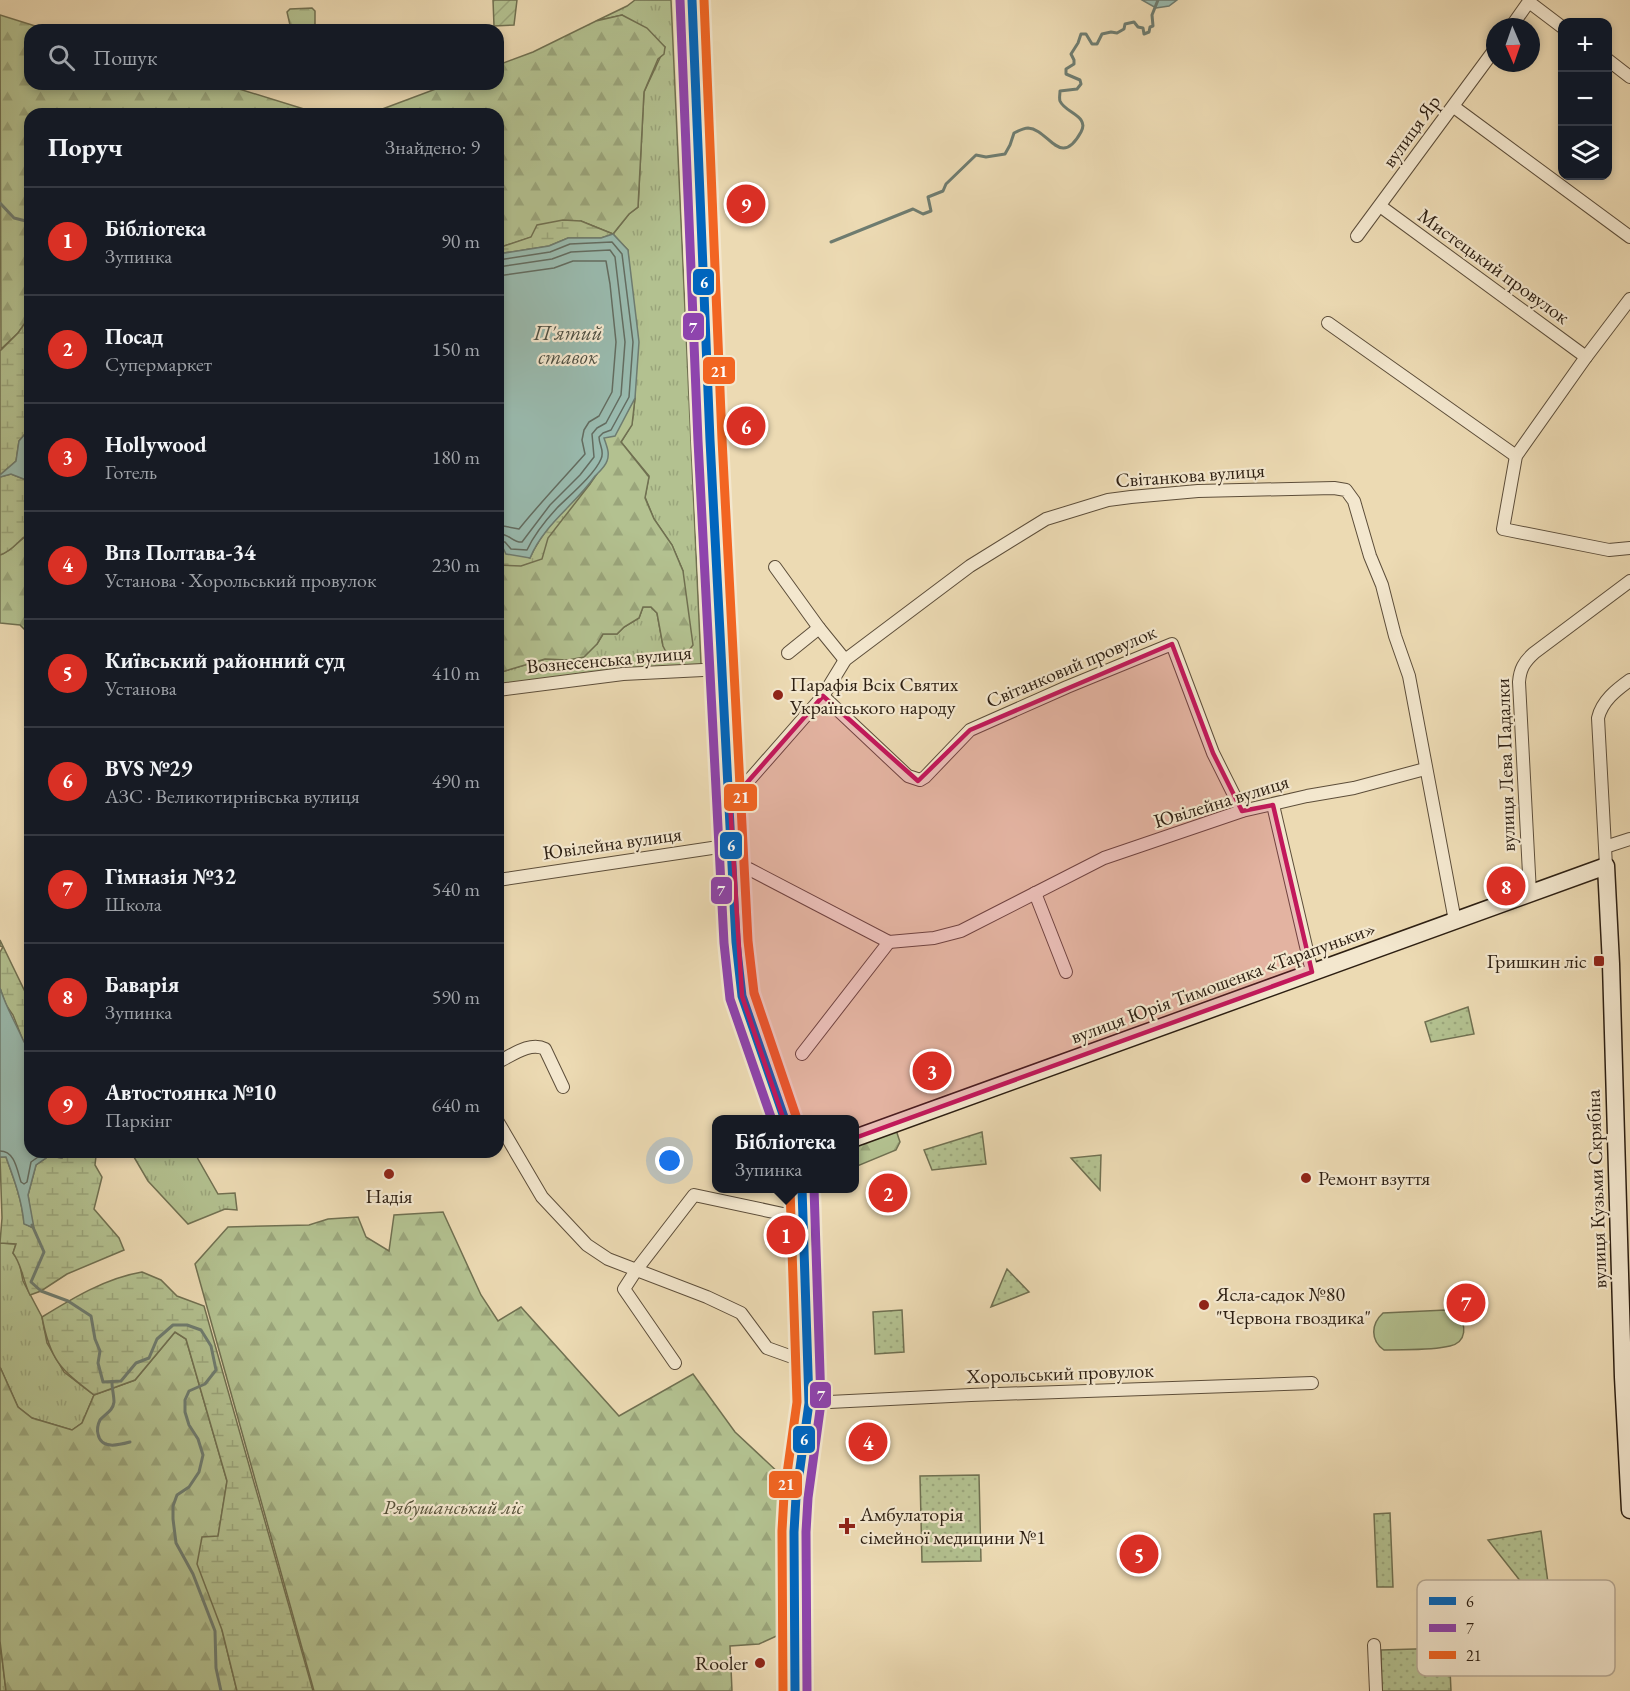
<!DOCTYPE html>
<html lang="uk">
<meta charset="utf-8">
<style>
:root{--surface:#171b24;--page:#242831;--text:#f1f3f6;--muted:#9ea1a6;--line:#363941;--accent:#d93025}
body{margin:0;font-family:"EB Garamond",serif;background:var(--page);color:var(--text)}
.controls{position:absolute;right:18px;top:18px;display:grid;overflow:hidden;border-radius:12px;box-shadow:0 3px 9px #0003}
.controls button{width:54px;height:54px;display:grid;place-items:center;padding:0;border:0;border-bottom:2px solid var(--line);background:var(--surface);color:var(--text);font:30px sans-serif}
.compass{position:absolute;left:1486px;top:18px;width:54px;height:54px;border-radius:50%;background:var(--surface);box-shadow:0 3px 9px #0003;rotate:178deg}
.you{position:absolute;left:670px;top:1161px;width:21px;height:21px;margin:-15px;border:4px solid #fff;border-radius:50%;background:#1a73e8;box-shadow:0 0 0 9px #1a73e833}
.badge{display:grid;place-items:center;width:39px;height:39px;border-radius:50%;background:var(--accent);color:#fff;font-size:20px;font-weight:700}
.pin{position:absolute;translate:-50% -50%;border:3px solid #fff;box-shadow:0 2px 6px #0006}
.popup{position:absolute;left:712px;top:1115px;width:147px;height:78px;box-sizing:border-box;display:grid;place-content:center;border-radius:12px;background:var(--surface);filter:drop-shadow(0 2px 4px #0005);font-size:20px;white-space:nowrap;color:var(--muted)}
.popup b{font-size:22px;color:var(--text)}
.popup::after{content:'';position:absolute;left:50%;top:100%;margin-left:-12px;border:12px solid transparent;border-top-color:var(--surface)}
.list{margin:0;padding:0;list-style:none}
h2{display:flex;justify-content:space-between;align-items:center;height:78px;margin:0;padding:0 24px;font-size:26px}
h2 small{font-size:20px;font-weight:400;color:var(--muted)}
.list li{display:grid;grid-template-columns:39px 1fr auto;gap:18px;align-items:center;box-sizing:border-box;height:108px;padding:0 24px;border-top:2px solid var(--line)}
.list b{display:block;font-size:22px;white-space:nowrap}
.list p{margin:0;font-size:20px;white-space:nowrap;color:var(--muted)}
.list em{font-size:20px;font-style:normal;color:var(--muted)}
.icon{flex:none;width:33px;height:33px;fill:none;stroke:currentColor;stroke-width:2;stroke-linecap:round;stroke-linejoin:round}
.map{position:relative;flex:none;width:1630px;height:1691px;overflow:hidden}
.search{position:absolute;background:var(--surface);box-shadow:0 3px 9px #0003;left:24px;top:24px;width:480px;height:66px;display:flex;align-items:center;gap:15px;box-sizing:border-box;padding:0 21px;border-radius:18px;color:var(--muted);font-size:22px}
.panel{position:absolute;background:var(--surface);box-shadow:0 3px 9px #0003;left:24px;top:108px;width:480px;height:1050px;border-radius:18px}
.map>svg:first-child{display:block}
.grass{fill:url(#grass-tufts);stroke:#707051;stroke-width:1.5}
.forest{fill:url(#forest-firs);stroke:#707051;stroke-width:1.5}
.wetland{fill:url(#wetland-marsh);stroke:#707051;stroke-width:1.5}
.park{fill:url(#park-dots);stroke:#707051;stroke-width:1.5}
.garden{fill:url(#garden-furrows);stroke:#707051;stroke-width:1.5}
.pitch{fill:#b3c190;stroke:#707051;stroke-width:1.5}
.water{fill:#99baae;stroke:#6e7c70;stroke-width:1.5}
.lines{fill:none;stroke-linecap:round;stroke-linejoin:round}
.shore{stroke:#636c60;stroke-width:1.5}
.stream{stroke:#6e7c70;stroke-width:3}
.street-casing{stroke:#5d4e3a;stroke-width:14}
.secondary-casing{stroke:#2d1f12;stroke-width:19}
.primary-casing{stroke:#2d1f12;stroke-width:20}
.street{stroke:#f3e7ce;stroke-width:12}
.secondary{stroke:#f3e7ce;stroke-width:16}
.primary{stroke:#e6bd7a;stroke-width:18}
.bus-1-casing{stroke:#f3e7ce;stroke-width:14}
.bus-2-casing{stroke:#f3e7ce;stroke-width:14}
.bus-3-casing{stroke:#f3e7ce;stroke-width:14}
.bus-1{stroke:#0065bd;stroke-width:9}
.bus-2{stroke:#8e44ad;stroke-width:9}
.bus-3{stroke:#f26522;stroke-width:9}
.marked{fill:#c2185b;fill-opacity:0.2;stroke:#c2185b;stroke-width:4.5;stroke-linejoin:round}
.poi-dot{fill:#8f2418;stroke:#f3e7ce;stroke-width:2}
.labels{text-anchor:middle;stroke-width:4.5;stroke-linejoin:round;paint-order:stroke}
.street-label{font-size:20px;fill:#2d1f12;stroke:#f3e7ce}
.poi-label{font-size:20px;fill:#2d1f12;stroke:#f3e7ce;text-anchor:start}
.park-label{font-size:20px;font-style:italic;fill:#555038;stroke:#f3e7ce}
.water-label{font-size:21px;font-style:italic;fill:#4d4e41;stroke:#f3e7ce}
.key{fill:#f3e7ce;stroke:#b8ab96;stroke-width:1.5}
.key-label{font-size:16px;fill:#2d1f12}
.line-badge{stroke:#f3e7ce;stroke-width:2}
.badge-label{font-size:16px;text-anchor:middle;font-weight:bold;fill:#fff}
</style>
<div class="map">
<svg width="1630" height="1691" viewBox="0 0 1630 1691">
<defs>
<pattern id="grass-tufts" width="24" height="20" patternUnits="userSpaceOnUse" patternTransform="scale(1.5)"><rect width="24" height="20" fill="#b3c190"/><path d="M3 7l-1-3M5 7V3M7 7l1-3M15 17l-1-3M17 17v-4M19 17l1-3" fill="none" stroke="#9aa57b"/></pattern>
<pattern id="forest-firs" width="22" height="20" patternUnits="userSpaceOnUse" patternTransform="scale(1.5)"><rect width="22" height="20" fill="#b3c190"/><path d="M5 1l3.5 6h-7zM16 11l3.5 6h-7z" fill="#9aa57b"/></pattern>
<pattern id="wetland-marsh" width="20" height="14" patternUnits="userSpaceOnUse" patternTransform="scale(1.5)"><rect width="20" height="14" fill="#b3c190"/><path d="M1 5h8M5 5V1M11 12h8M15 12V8" fill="none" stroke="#9aa57b"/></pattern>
<pattern id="park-dots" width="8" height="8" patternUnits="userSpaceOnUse" patternTransform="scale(1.5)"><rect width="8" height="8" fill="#b3c190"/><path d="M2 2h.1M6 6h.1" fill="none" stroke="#9aa57b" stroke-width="1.8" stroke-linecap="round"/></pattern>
<pattern id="garden-furrows" width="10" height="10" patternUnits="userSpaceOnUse" patternTransform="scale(1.5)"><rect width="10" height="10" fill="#b3c190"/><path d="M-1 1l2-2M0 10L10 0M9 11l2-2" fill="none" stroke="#9aa57b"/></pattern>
</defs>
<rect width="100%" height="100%" fill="#ecdab3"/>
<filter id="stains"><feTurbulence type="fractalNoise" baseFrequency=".00333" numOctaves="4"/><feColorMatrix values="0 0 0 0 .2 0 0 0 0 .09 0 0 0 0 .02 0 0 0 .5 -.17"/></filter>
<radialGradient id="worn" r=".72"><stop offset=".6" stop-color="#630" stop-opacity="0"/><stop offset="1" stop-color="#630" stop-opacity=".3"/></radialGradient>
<g class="grass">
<polygon points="635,0 671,0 701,664 698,666 498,687 498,673 545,659 568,660 597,644 603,634 617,634 624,627 639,618 643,607 651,607 657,613 663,646 683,571 672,545 654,519 645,497 649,476 621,442 632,424 635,398 628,250 613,234 629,214 638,207 644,92 665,47 622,15 596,21 627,6"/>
<polygon points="131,1152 194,1152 218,1194 235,1193 237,1210 225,1209 188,1224 148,1181"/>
<polygon points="0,1243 16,1244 13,1253 19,1261 23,1281 42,1317 47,1343 64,1372 94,1395 82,1423 72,1430 32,1418 18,1407 0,1367"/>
<polygon points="0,1641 6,1691 0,1691"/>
</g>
<g class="forest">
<polygon points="312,8 315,11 315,24 312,26 292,27 290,25 287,12 290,9"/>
<polygon points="0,15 48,30 30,30 30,84 223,84 320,114 30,114 30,316 18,333 1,349"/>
<polygon points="622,15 647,28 665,47 664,54 658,59 644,92 638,207 629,214 613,234 581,221 498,248 498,114 369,114 449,84 498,84 498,65 533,52 596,21"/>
<polygon points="635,398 632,425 621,442 649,477 645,498 654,519 672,545 683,571 693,645 684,657 671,662 663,646 657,613 651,607 643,607 639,618 624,627 617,634 603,634 597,644 584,657 568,660 545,659 498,673 498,548 503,547 590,484 597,474 604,438 625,415"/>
<path d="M30,533V635L20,625L0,623V555C13,551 19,539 30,533Z"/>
<polygon points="896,1130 900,1142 896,1150 855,1167 855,1145"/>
<polygon points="443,1212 481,1295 498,1321 521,1307 619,1416 693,1374 735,1432 782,1476 781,1634 759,1644 730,1646 732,1691 314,1691 195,1264 228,1227 309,1225 328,1219 358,1217 366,1237 389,1251 394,1215"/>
<polygon points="175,1332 186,1339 227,1481 218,1537 222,1630 237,1691 6,1691 0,1641 0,1367 18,1407 32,1418 72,1430 82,1423 94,1395 135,1380"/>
</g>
<g class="wetland">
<polygon points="563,220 581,221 613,234 601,238 568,238 549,246 498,254 498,248 531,237 537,225"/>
<polygon points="30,316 30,425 25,434 19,441 16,461 0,475 0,351 18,333"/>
<path d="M11,474L29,481L30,533C19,539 13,551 0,555V477Z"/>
<path d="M590,484L548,538L542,559L521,566L498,565V548L503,547L530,558C543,528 568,506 590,484Z"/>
<polygon points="0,940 30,1002 30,1042 24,1043 13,1015 6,1005 0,988 0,952 3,947 0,946"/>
<path d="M68,1152H101L96,1156L95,1165L102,1177L94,1209L119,1238L124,1250L67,1274L41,1291L30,1295C23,1281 22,1265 13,1253L16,1244L0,1243L2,1218L0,1157H6C14,1179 22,1200 24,1223L33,1228L28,1195L36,1165L49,1156L62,1158Z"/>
<path d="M142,1272L161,1280L177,1296L204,1306L313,1691H237L222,1630L197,1564L202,1537L218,1536L227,1481L186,1339L175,1332L135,1380L94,1395C60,1369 50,1360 42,1317C73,1298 106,1278 142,1272Z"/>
</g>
<g class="park">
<polygon points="1468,1007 1474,1034 1431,1042 1425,1022"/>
<polygon points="982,1132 986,1164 932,1170 924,1150"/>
<polygon points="1101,1155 1100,1190 1071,1158"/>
<polygon points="1007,1269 1029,1292 991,1307"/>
<polygon points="902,1310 904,1352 875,1354 873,1312"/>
<polygon points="979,1475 981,1561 922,1562 920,1476"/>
<polygon points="1390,1513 1393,1587 1377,1587 1374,1514"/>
<polygon points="1541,1531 1548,1583 1525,1587 1488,1540"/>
<polygon points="1449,1648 1451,1691 1382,1691 1381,1650"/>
</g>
<polygon class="garden" points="493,0 517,0 514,25 494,26"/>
<path class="pitch" d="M1446,1310L1457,1313C1467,1325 1467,1342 1450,1346C1429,1351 1405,1349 1384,1350C1370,1340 1371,1324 1383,1313Z"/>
<g class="water">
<polygon points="1142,0 1177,0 1169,6 1156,8"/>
<path d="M613,234L628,250L639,342L635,398L615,436L604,438C607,447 610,453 607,461C605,467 599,472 595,476C575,505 544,524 530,558L506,554L503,548H498V254L549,246L568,238H601Z"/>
<polygon points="30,425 30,499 29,481 11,474 0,477 0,475 16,461 19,441 25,434"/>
<path d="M0,988C6,1007 16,1024 24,1042H30V1152H68L62,1158L49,1156L36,1165L28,1195L34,1228L24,1224C22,1200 14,1179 6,1157H0Z"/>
</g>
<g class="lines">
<g class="shore">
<path d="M498,260L550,252L570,244L612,242L622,254L633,342L629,397L611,430L603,433L599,437C599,445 605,451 601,459C595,474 569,496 557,508C545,521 534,535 527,550L511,549L505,542H498"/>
<path d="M498,267L552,259L571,252L610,250L615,257L625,342L621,395L606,423L597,428L592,434L594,457L580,475L550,505L522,542C513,543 509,533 498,534"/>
<path d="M498,276L554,268L573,261H606L610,284L616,342L612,392L599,416L589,422L584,430L582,440L585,454C563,479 540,503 519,529L498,525"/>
<path d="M0,1151C15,1151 17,1170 21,1182L24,1184L27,1182L31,1162L45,1152"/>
</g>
<g class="stream">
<polyline points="0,203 14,218 30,222"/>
<path d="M831,242L913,209L923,214L931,211L928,197L943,191L946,184L976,155L986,157L1005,154L1010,145L1014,133C1018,131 1024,128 1028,128C1049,129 1060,170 1081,132C1090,116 1065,113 1060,101C1059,98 1060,95 1060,91L1077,89L1081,84L1080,80L1066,74V69L1074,64V60L1071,54L1078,43L1081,34H1086L1092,44H1097L1102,34L1111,32L1117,33L1124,29L1125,24L1134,22L1138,27L1143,28L1144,34L1149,32L1150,27L1153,26L1152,15L1158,0"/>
<polyline points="32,1225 44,1252 31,1282 41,1291 68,1301 91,1316 95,1339 100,1351 98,1363 103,1382 121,1381 136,1363 149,1358 157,1339 173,1325 187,1325 201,1330 211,1346 216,1370 205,1384 189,1391 185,1400 185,1412 189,1425 198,1439 203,1455 199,1472 189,1487 177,1495 173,1506 173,1519 176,1543 193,1574 215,1631 216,1668 221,1691"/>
<path d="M112,1383C112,1388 114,1396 114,1402C113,1411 105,1414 100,1420C98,1424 97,1430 98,1434C101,1450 119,1445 130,1442"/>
</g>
<defs>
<g id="street">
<polyline points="1529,2 1562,27"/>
<polyline points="1511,27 1530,0"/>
<polyline points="1608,60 1630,77"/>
<polyline points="1454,107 1630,237"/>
<polyline points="1380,206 1586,357"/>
<polyline points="1357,236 1495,49"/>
<polyline points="1630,299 1586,357 1516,456 1503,529 1609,550 1630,548"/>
<polyline points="1328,323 1516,456"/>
<polyline points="775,567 819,628 845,660"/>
<polyline points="788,653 819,628"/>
<polyline points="498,690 623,674 723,669"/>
<polyline points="823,696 908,776 920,780 925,777 970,730 1067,687 1172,644 1213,753 1242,811"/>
<polyline points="729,787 744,786 823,696 845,660 970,566 1046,519 1108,500 1131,497 1198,491 1334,488 1346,490 1354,501 1370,556 1382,585 1395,636 1409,676 1455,921"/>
<polyline points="1273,805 1312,972"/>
<polyline points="1605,847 1630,839"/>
<path d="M1606,866L1598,718C1602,701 1616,690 1630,680"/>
<polyline points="733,870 749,869 889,942 934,938 961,931 1104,858 1242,811 1307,796 1354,788 1425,769"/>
<polyline points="498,880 732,845"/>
<polyline points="1035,893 1066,972"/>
<path d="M1530,893L1519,682C1520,669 1524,662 1534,653L1630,581"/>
<polyline points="802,1054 889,942"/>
<path d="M498,1062C511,1056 530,1041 545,1049L563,1087"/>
<polyline points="498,1122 542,1197 587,1245 608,1259 707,1297 741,1313 767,1348 809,1363"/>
<polyline points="675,1363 624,1289 637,1269 694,1195 783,1214 804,1215"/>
<polyline points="809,1403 971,1395 1312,1383"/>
<polyline points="1374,1645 1376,1691"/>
</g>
<polyline id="secondary" points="855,1138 1606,866 1611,964 1623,1377 1630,1510"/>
<g id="primary">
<polyline points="692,0 710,440 736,942 742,996 785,1120"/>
<polyline points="795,1691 794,1532 796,1497 809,1403 809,1363 802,1188"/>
</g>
</defs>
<use href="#street" class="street-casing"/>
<use href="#secondary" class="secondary-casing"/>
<use href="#primary" class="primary-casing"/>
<use href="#street" class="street"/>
<use href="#secondary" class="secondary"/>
<use href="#primary" class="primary"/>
<defs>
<g id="bus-1">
<polyline points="692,0 710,440 736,942 742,996 785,1120"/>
<polyline points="795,1691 794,1532 796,1497 809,1403 802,1188"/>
</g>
<g id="bus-2">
<polyline points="680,0 698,441 724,943 730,999 772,1120"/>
<polyline points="807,1691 806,1532 808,1498 821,1403 814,1188"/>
</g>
<g id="bus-3">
<polyline points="704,0 722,439 748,941 754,993 796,1116"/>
<polyline points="783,1691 782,1531 784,1495 797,1402 790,1188"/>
</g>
</defs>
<use href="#bus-1" class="bus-1-casing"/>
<use href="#bus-2" class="bus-2-casing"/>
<use href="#bus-3" class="bus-3-casing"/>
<use href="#bus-1" class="bus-1"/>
<use href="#bus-2" class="bus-2"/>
<use href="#bus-3" class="bus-3"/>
</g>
<path class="marked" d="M1172,644L1213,753L1242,811L1273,805L1312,972L797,1159L742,996L729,787L744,786L823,696L918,781L970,730Z"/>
<g class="poi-dot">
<circle cx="778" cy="695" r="6"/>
<rect x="1593" y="955" width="12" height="12" rx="3"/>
<circle cx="389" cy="1174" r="6"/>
<circle cx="1306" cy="1178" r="6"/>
<circle cx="1204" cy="1305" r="6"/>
<path d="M844 1517h6v6h6v6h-6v6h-6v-6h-6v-6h6z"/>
<circle cx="760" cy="1663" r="6"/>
</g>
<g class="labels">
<g class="street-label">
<text transform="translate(1411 131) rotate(-54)" y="7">вулиця Яр</text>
<text transform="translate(1494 266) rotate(36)" y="7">Мистецький провулок</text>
<text transform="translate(1190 475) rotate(-4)" y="7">Світанкова вулиця</text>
<text transform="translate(609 659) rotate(-5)" y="7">Вознесенська вулиця</text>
<text transform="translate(1071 666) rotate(-23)" y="7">Світанковий провулок</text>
<text transform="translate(1505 765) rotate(-92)" y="7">вулиця Лева Падалки</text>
<text transform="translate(1221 801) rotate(-17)" y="7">Ювілейна вулиця</text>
<text transform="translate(612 843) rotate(-8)" y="7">Ювілейна вулиця</text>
<text transform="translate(1223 982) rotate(-20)" y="7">вулиця Юрія Тимошенка «Тарапуньки»</text>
<text transform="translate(1596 1189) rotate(-92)" y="7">вулиця Кузьми Скрябіна</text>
<text transform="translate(1060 1373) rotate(-2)" y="7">Хорольський провулок</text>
</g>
<g class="poi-label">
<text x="790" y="691">Парафія Всіх Святих<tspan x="790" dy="23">Українського народу</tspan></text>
<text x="1587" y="968" text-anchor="end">Гришкин ліс</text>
<text x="1318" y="1185">Ремонт взуття</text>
<text x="389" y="1203" text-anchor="middle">Надія</text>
<text x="1216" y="1301">Ясла-садок №80<tspan x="1216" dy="23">"Червона гвоздика"</tspan></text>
<text x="860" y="1521">Амбулаторія<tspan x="860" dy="23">сімейної медицини №1</tspan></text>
<text x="748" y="1670" text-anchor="end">Rooler</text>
</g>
<g class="park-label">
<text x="453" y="1514">Рябушанський ліс</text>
</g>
<g class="water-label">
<text x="568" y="340">П'ятий<tspan x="568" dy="24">ставок</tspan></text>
</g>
</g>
<rect x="1417" y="1580" width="198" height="96" rx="9" class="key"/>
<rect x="1429" y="1597" width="27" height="8" fill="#0065bd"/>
<rect x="1429" y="1624" width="27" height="8" fill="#8e44ad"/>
<rect x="1429" y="1651" width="27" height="8" fill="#f26522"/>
<g class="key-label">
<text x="1466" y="1607">6</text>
<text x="1466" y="1634">7</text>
<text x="1466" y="1661">21</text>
</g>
<g class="line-badge">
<rect x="692" y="268" width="23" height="28" rx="6" fill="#0065bd"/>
<rect x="682" y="312" width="23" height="29" rx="6" fill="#8e44ad"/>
<rect x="702" y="356" width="34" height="29" rx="6" fill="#f26522"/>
<rect x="723" y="783" width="35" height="29" rx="6" fill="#f26522"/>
<rect x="719" y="831" width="24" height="29" rx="6" fill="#0065bd"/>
<rect x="710" y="876" width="23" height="29" rx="6" fill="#8e44ad"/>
<rect x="809" y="1381" width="23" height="28" rx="6" fill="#8e44ad"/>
<rect x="792" y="1425" width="24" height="29" rx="6" fill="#0065bd"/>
<rect x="768" y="1470" width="35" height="29" rx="6" fill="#f26522"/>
</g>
<g class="badge-label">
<text x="704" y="288">6</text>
<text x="693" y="333">7</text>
<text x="719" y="377">21</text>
<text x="741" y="803">21</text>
<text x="731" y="851">6</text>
<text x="721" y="896">7</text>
<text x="821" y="1401">7</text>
<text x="804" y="1445">6</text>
<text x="786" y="1490">21</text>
</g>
<rect width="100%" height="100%" filter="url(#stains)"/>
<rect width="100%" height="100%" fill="url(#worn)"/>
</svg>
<div class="controls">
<button>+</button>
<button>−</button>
<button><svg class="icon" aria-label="layers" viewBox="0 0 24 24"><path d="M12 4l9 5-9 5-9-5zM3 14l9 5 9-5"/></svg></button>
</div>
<svg class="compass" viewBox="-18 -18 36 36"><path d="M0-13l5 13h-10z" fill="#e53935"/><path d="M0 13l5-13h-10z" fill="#9ea1a6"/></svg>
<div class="you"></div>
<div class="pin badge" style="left:786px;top:1235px">1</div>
<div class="popup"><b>Бібліотека</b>Зупинка</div>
<div class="pin badge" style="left:888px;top:1193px">2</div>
<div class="pin badge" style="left:932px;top:1071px">3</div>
<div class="pin badge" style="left:868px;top:1442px">4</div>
<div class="pin badge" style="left:1139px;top:1554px">5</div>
<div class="pin badge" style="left:746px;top:426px">6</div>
<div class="pin badge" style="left:1466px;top:1303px">7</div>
<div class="pin badge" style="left:1506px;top:886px">8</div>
<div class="pin badge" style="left:746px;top:204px">9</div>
<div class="search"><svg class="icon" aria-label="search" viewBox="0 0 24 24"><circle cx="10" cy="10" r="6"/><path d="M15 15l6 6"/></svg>Пошук</div>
<section class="panel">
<h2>Поруч<small>Знайдено: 9</small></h2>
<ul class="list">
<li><span class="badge">1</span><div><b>Бібліотека</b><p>Зупинка</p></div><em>90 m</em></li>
<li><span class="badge">2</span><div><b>Посад</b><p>Супермаркет</p></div><em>150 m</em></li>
<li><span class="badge">3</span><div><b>Hollywood</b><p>Готель</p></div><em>180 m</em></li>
<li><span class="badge">4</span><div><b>Впз Полтава-34</b><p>Установа · Хорольський провулок</p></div><em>230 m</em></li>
<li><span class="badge">5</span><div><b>Київський районний суд</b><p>Установа</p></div><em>410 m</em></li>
<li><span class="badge">6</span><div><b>BVS №29</b><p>АЗС · Великотирнівська вулиця</p></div><em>490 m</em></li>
<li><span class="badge">7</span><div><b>Гімназія №32</b><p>Школа</p></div><em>540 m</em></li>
<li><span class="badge">8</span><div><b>Баварія</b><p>Зупинка</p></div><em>590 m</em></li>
<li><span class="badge">9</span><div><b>Автостоянка №10</b><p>Паркінг</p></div><em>640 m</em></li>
</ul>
</section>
</div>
